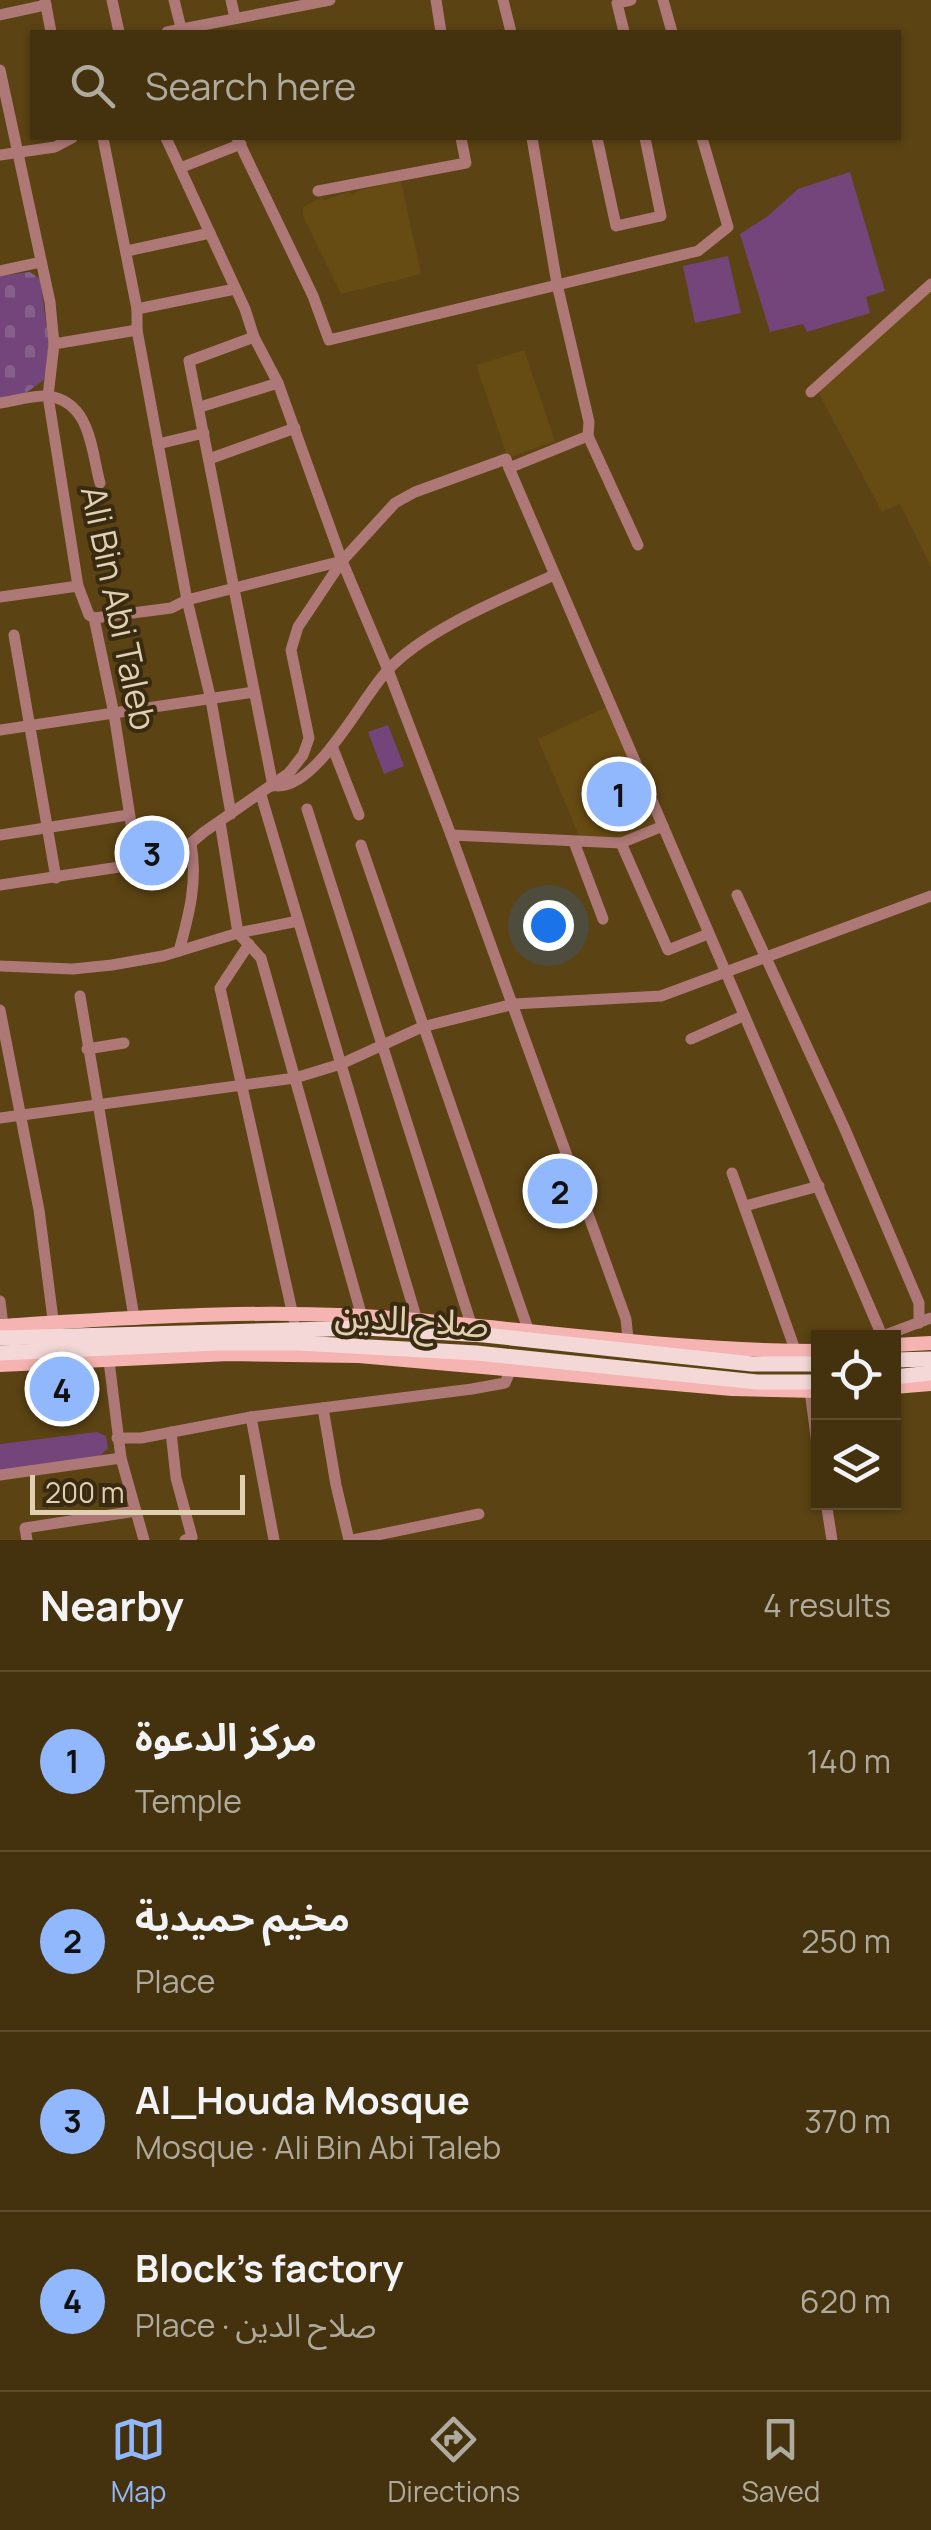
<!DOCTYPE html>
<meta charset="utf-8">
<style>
:root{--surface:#44320e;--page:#4e3e1c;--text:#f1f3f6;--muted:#afaa9e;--line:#5c4d2e;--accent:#91b8fd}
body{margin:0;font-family:Manrope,"Noto Sans Arabic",sans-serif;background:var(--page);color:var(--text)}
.controls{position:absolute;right:30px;bottom:30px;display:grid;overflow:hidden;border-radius:0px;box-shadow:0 2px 8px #0004}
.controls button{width:90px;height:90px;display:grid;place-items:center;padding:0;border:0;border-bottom:2px solid var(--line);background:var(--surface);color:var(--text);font:50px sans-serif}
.scale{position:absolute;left:30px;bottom:25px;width:215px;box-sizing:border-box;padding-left:10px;border:5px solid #e1cfb1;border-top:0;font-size:28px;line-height:35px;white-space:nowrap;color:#e1cfb1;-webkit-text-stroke:8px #392b12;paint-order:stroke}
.you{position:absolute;left:548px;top:925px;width:35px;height:35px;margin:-25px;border:8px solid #fff;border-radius:50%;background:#1a73e8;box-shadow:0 0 0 15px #1a73e833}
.badge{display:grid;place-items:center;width:65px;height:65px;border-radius:50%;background:var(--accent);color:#111;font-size:32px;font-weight:700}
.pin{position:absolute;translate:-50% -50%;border:5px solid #fff;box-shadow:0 2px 10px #0006}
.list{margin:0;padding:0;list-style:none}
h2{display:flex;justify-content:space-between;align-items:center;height:130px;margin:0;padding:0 40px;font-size:42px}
h2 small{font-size:32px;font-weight:400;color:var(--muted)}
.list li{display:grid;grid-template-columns:65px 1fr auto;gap:30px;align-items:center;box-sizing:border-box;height:180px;padding:0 40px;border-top:2px solid var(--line)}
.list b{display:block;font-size:38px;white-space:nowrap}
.list p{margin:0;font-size:32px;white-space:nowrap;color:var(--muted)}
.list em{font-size:32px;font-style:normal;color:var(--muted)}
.icon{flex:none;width:55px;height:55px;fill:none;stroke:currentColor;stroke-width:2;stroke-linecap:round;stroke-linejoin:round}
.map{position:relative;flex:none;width:931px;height:1540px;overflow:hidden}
.search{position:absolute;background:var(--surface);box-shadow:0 2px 8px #0004;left:30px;right:30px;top:30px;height:110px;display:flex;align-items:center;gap:25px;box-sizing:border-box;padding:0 35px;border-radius:0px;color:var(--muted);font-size:38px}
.sheet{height:850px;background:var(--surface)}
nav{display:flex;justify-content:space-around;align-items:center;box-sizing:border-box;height:140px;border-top:2px solid var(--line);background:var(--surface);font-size:28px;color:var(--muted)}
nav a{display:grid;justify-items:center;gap:5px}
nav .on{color:var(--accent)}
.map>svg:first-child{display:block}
.built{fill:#664b13}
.green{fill:#73457b}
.cemetery{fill:url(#cemetery-stones)}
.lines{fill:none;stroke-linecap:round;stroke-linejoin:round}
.minor{stroke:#ad7876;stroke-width:11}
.major{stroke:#f5b4b1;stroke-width:14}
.highway{stroke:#f3d8d7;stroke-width:15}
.labels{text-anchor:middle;stroke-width:8;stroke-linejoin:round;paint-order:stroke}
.street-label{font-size:35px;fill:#e1cfb1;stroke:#392b12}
</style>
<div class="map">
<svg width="931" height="1540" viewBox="0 0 931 1540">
<defs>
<pattern id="cemetery-stones" width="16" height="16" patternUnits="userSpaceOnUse" patternTransform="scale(2.5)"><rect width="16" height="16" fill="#73457b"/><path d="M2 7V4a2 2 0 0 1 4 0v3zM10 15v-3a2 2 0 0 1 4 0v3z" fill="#875f8b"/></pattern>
</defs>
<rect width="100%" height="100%" fill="#5b4313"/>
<g class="built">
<polygon points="401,181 421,274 341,294 303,216 303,207 322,197 324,200 349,192 353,196 357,191"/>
<polygon points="931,290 931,567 900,504 882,512 818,392"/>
<polygon points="524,350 555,441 508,458 476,365"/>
<polygon points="606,707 641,784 631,817 655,811 660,824 622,839 581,840 538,739"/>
</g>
<g class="green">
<polygon points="850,172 885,291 866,297 870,313 807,332 803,324 770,332 740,234 768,216 798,189"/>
<polygon points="728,256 741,313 695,323 683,266"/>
<polygon points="388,725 404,766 384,774 368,732"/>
<polygon points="97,1432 106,1436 108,1448 100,1456 0,1471 0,1444"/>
</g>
<polygon class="cemetery" points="30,272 40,279 49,344 44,380 20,397 0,400 0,276"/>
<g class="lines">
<g class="minor">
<polyline points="45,0 51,32"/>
<polyline points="112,0 119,32"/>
<polyline points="174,0 182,32"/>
<polyline points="231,0 235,18"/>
<polyline points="436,0 441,32"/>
<polyline points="503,0 511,32"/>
<polyline points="663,0 672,32"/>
<polyline points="0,15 46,5"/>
<polyline points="167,32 330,0"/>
<polyline points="624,32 617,3 631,0"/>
<polyline points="0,70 50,302 54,344 48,396 78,586 89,615 94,618 114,714 137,862"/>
<polyline points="103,138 137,309 137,330 187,600 211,700 231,814"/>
<polyline points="166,138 245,309 254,337 278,383 342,561 388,670 451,835 626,1319 628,1339"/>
<polyline points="237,138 313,296 329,340 698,251 728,227 702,138"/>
<polyline points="597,138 616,226 661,216 645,138"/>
<polyline points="0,155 55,147 72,138"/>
<polyline points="180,168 241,144"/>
<polyline points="318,191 466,163 461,138"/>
<polyline points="127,251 210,233"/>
<polyline points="0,271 41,262"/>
<polyline points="137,309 235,289"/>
<polyline points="254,337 189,361 273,786"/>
<polyline points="54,344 137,330"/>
<polyline points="811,392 931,284"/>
<path d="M0,403C14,401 33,395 47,396C91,401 91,450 100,483"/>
<polyline points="200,407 278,383"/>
<polyline points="588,436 638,545"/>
<polyline points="158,444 204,433"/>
<polyline points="209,459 295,428"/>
<polyline points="509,468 883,1338"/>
<polyline points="0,597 78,586"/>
<polyline points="94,618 171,608 187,600 342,561 395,503 415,492 506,459 509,468 588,436 589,422 557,284 532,138"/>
<polyline points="14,635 56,878"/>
<polyline points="0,730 254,692"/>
<polyline points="332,746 359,815"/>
<path d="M278,786C318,786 361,699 387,671C424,630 504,598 554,575"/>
<polyline points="261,795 419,1327"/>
<polyline points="307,809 472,1327"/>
<polyline points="220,822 238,933 261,958 364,1324"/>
<polyline points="0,835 128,815"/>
<polyline points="451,835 621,843 663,826"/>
<polyline points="574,842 603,919"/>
<polyline points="621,843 668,950 708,934"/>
<polyline points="361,845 528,1329"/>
<polyline points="0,885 172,859 204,832 289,773 303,755 309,738 291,650 298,627 342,561"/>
<polyline points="737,895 844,1127 919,1303 919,1323"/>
<polyline points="249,944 220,988 294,1320"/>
<path d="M179,951C189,915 198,881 191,844"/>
<polyline points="0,966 73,969 112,965 163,956 238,933 298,921"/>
<polyline points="80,996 134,1317"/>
<polyline points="0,1010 39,1210 54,1327"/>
<polyline points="691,1039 743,1016"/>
<polyline points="87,1049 124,1043"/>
<polyline points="0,1118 295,1078 341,1064 422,1027 514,1004 661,996 931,896"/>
<polyline points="732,1173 797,1355"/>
<polyline points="745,1206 819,1186"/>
<polyline points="0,1301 4,1334"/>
<polyline points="883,1336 931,1318"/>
<polyline points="108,1353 121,1458 144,1540"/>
<polyline points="810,1391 818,1451"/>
<polyline points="323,1408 336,1485 349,1540"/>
<polyline points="251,1417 274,1540"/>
<polyline points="171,1432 176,1478 192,1537 185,1540"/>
<polyline points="117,1438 141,1438 251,1417 472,1389 505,1383 511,1369"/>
<polyline points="0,1475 121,1458"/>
<polyline points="826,1502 832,1540"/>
<polyline points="27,1540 25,1528 136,1511"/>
<polyline points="353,1540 479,1514"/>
</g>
<g class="major">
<path d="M0,1326C139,1317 278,1307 417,1320C550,1332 685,1351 818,1351"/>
<polyline points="894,1345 931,1343"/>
<polyline points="0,1365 229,1354 359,1356 732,1389 818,1391"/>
<polyline points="894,1387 931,1384"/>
</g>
<g class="highway">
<polyline points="0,1338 365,1328 484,1335 752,1364 818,1364"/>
<polyline points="0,1353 216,1343 299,1343 476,1353 757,1382 818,1382"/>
<polyline points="894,1360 931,1359"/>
<polyline points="894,1377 931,1373"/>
</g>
</g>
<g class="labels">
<g class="street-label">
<text transform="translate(118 608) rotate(78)" y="12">Ali Bin Abi Taleb</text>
<text transform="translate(412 1320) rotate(4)" y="12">صلاح الدين</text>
</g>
</g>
</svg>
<div class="controls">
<button><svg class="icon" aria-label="locate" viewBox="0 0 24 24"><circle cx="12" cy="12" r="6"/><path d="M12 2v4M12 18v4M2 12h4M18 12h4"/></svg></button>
<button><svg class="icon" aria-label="layers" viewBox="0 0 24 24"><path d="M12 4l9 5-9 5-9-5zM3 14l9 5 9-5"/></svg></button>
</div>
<div class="scale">200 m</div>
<div class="you"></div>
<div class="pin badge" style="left:619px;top:794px">1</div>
<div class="pin badge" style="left:560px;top:1191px">2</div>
<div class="pin badge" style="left:152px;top:853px">3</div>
<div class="pin badge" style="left:62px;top:1389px">4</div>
<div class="search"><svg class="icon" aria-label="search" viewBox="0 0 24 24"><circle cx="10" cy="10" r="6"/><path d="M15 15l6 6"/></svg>Search here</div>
</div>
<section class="sheet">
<h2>Nearby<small>4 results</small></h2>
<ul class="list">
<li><span class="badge">1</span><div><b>مركز الدعوة</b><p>Temple</p></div><em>140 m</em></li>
<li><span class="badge">2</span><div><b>مخيم حميدية</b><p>Place</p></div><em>250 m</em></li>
<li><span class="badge">3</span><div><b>Al_Houda Mosque</b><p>Mosque · Ali Bin Abi Taleb</p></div><em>370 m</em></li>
<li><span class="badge">4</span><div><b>Block's factory</b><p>Place · صلاح الدين</p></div><em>620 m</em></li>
</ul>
</section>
<nav>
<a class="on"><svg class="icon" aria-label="map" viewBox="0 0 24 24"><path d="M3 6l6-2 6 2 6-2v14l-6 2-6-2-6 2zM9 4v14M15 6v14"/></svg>Map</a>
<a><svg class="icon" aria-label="directions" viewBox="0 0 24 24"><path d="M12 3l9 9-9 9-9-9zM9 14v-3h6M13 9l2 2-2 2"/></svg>Directions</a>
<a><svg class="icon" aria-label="saved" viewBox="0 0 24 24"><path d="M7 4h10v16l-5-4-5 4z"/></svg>Saved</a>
</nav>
